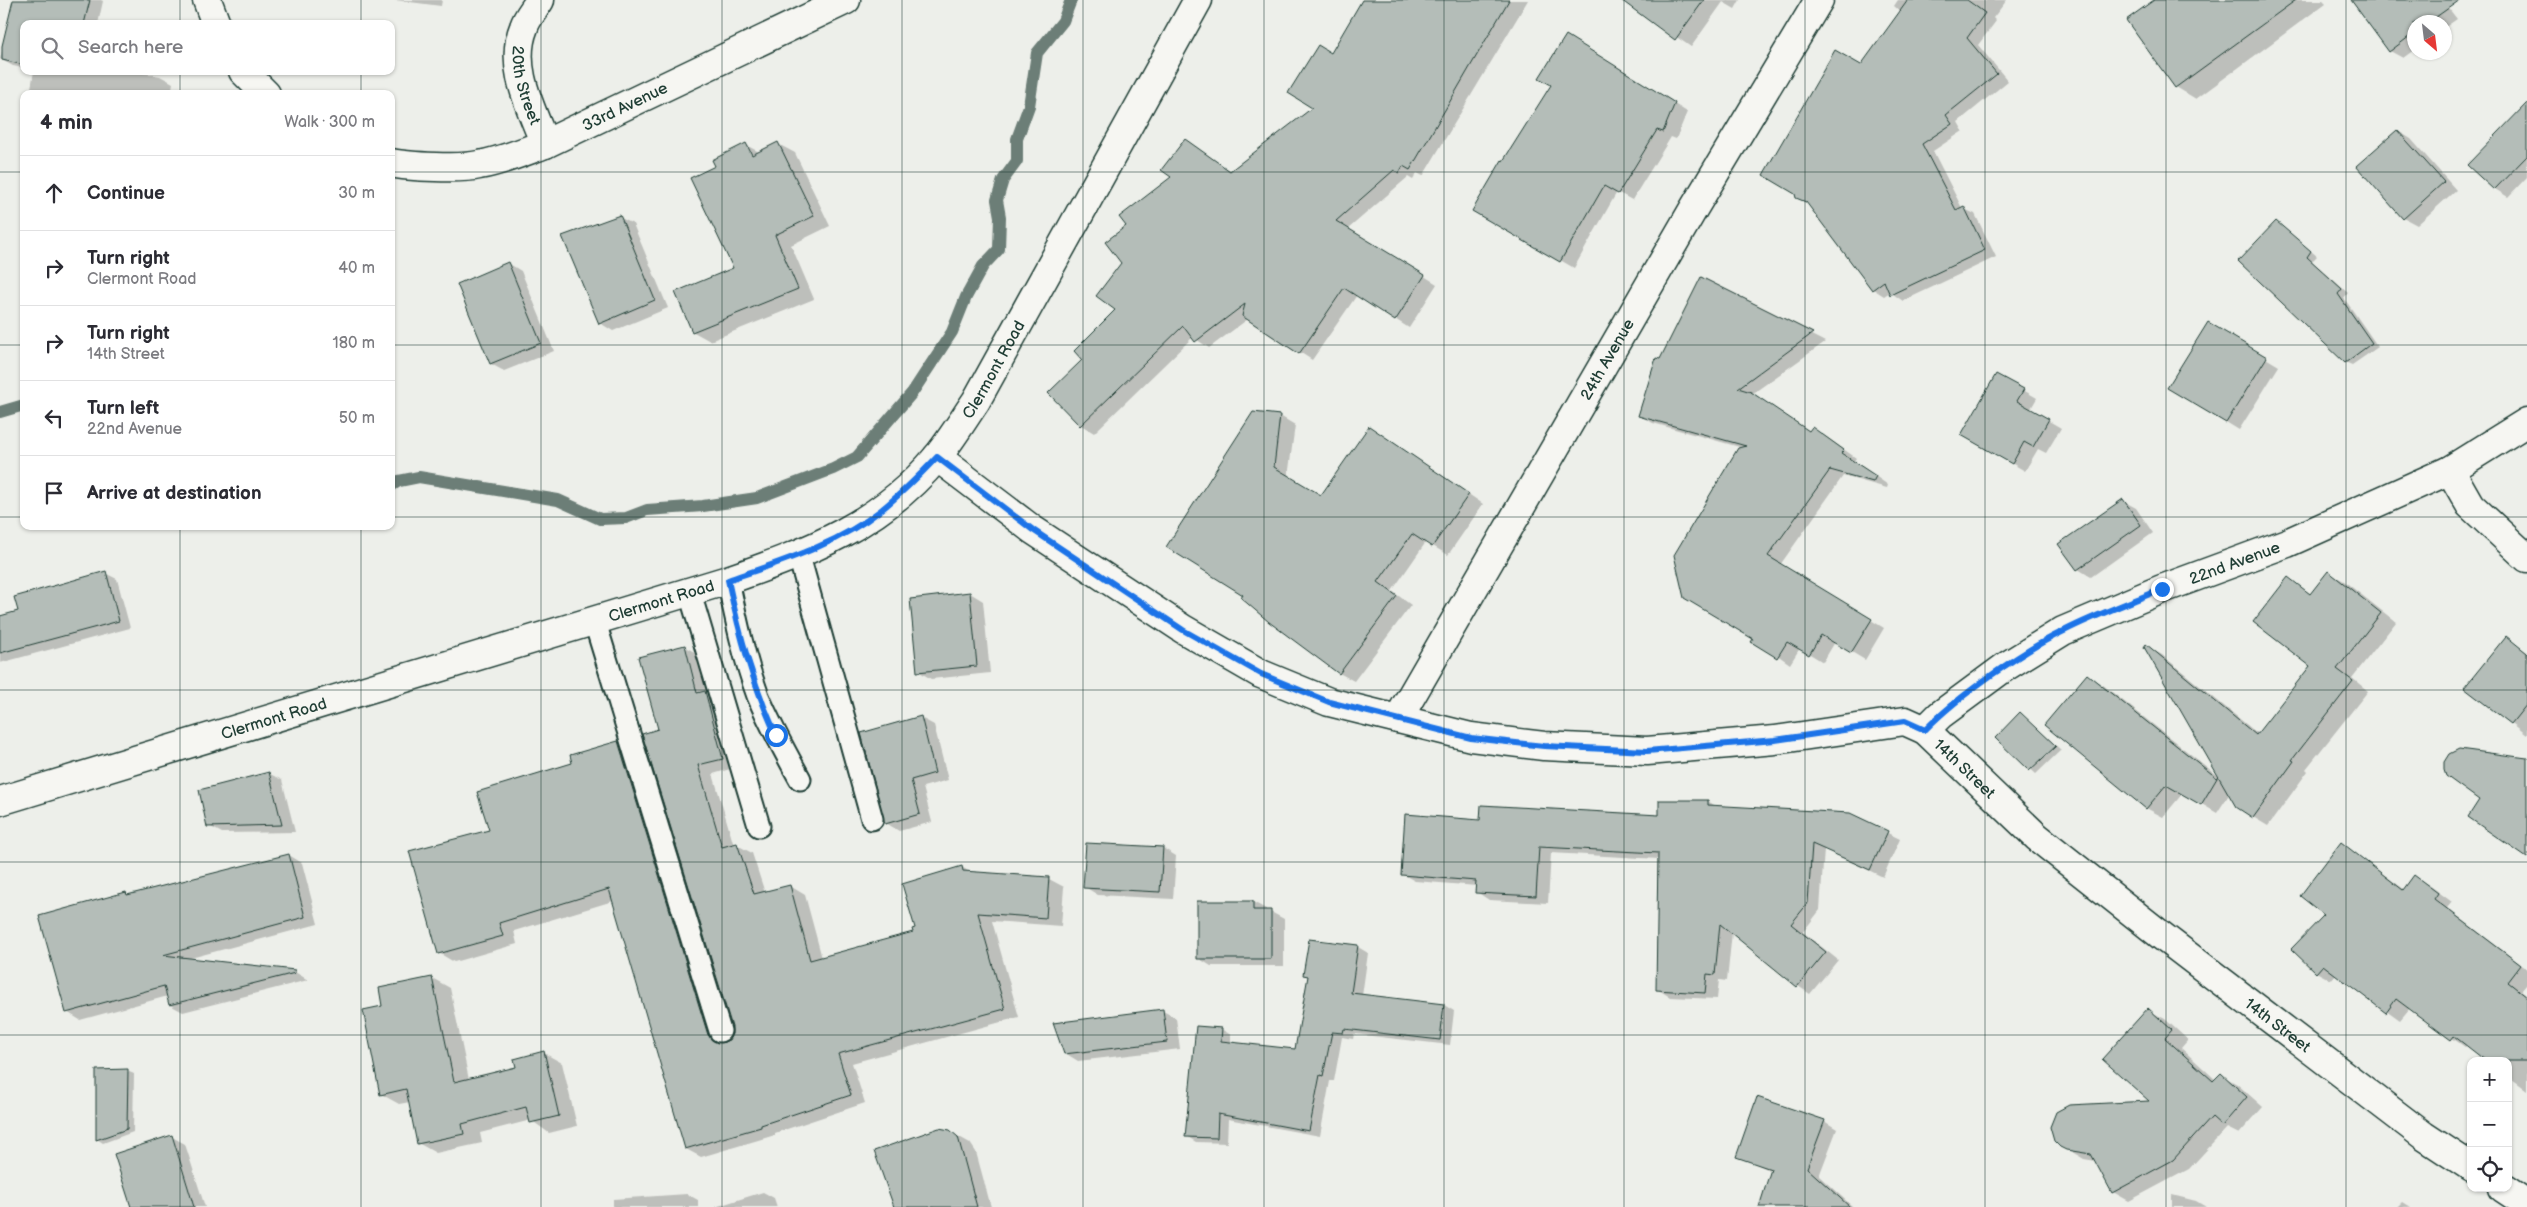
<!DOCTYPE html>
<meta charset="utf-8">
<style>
:root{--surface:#fff;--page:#f2f2f3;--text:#2b2b33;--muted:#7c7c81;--line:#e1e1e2}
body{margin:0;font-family:"Balsamiq Sans",sans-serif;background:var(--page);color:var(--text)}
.controls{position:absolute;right:15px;bottom:15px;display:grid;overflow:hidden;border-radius:10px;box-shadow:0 1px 4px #0004}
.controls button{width:45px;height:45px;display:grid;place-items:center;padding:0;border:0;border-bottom:1px solid var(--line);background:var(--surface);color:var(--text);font:25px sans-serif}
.compass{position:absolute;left:2407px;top:15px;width:45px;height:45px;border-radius:50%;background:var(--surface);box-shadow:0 1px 4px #0004;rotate:152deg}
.stop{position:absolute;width:15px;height:15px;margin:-11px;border:4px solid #1a73e8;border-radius:50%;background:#fff}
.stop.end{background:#1a73e8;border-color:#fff;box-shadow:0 1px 5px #0008}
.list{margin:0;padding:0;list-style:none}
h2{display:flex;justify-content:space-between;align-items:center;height:65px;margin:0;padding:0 20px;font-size:21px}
h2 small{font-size:16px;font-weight:400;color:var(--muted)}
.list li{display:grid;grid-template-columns:32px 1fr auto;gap:15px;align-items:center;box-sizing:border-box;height:75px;padding:0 20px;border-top:1px solid var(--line)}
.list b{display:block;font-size:19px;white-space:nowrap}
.list p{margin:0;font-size:16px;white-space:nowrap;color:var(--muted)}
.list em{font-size:16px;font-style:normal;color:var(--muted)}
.icon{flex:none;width:28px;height:28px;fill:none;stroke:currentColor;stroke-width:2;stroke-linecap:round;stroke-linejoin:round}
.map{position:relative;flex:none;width:2527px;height:1207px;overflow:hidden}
.search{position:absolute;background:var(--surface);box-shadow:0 1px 4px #0004;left:20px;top:20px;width:375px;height:55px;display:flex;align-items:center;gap:12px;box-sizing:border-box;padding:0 18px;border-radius:10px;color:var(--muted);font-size:19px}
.panel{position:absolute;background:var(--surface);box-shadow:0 1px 4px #0004;left:20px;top:90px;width:375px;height:440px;border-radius:10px}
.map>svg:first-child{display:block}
.shadow{fill:#0003}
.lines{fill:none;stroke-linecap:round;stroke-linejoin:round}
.stream{stroke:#6c7e77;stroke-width:12}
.building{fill:#b4bdb8;stroke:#1f3d34}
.service-casing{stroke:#1f3d34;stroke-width:25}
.minor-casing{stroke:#1f3d34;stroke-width:31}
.tertiary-casing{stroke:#1f3d34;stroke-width:31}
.service{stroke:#f6f6f2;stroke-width:21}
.minor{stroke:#f6f6f2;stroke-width:28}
.tertiary{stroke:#f6f6f2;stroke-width:28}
.route{stroke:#1a73e8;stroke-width:6}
.grid{fill:none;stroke:#1f3d34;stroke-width:1;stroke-opacity:0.55}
.labels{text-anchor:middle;stroke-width:4.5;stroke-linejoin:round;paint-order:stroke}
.street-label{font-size:16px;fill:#1f3d34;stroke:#f6f6f2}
</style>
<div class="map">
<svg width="2527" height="1207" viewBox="0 0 2527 1207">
<rect width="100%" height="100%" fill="#edefea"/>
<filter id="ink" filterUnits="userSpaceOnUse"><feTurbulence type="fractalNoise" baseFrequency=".02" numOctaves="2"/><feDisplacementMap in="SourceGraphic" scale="10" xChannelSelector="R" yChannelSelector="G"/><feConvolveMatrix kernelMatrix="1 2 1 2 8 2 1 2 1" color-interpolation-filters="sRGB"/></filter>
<g filter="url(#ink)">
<g class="shadow">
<polygon points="14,0 101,0 103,1 98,24 24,24 24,68 13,66 0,59"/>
<polygon points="394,0 442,0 441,6"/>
<polygon points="1364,0 1528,0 1423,176 1417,173 1413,180 1408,177 1348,229 1437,284 1409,328 1357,295 1312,360 1248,319 1209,348 1193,337 1094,433 1081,425 1050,393 1084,360 1117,310 1128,226 1173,177 1186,141 1231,171 1314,108 1331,54"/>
<polygon points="1623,0 1740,0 1735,9 1723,2 1691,47"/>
<polygon points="1898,0 2007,0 1993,18 1996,21 1978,45 2008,81 1958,122 1963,131 1933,151 1962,208 1975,214 1996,257 1903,301 1890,292 1884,296 1873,289 1810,205 1797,198 1861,66 1901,12 1894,6"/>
<polygon points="2156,0 2323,0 2326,3 2196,99 2176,87 2128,21"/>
<polygon points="2353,0 2442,0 2457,19 2444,28 2444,22 2414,22 2414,50 2403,58 2390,51"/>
<polygon points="1579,44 1687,112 1676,139 1671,137 1632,200 1617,192 1574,268 1474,210"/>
<polygon points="34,71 131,71 160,76 173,83 171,94 30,94"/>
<polygon points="2527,110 2527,177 2508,197 2495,189 2469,165"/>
<polygon points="2398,131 2411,139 2456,190 2417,225 2404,218"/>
<polygon points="778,144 795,153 830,226 791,245 814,299 710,341 692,331 735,269 717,167 746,145 759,152"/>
<polygon points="619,217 633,224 668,308 613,331 600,323"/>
<polygon points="2276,222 2317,256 2312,261 2348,293 2344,298 2378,347 2352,365 2345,362"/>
<polygon points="508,263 521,271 554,351 504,371 491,364 459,284"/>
<polygon points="1702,279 1825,342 1752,394 1810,432 1812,428 1825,436 1856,458 1854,461 1888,485 1887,488 1843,476 1780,565 1884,628 1865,660 1835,642 1823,662 1800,648 1790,664 1755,639 1743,448 1653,423 1640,416 1661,361"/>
<polygon points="2221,331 2279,366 2239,430 2226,422"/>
<polygon points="1997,375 2037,398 2030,410 2061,428 2046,453 2038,449 2025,471 1963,435"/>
<polygon points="1253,413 1280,416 1295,425 1288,477 1322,497 1384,436 1483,504 1448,555 1426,542 1392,591 1411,605 1354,681 1339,673 1245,595"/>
<polygon points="2123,501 2136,508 2153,533 2091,577 2078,569"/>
<polygon points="105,573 117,579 130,628 0,663 0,617 19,612"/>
<polygon points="2329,573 2344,581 2396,622 2352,678 2368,691 2306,769 2308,771 2268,826 2253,817 2230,793 2217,813 2183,793 2163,817 2146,808 2087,676 2103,685 2222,779 2146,646 2162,655 2258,734 2312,666 2289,579 2311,594"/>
<polygon points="970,593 983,601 990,673 931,679 918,671"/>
<polygon points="2506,638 2527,652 2527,735 2466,687"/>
<polygon points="685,647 700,655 737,767 713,774 734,846 737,845 752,853 765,893 790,886 805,895 822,958 914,933 962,867 971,873 1049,879 1064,887 1061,926 992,921 1019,1017 852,1063 865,1103 775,1133 775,1135 701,1157 686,1149 613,901 514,931 517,944 454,962 439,953 574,763 618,742 633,751 722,1043 730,1041 733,1035 733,1027 659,730"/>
<polygon points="2020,713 2061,750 2036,774 1997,738"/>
<polygon points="921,718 934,725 948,780 923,787 932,822 899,831 886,823"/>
<polygon points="268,773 282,780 295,832 222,833 209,826"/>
<polygon points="1708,801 1717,807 1850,815 1900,839 1883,877 1824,849 1820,910 1803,932 1838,960 1810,994 1798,986 1732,932 1727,981 1719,980 1717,999 1670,997 1657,989 1659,859 1551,853 1548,903 1489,900 1477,892 1477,886 1415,881 1402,874 1481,822 1660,817"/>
<polygon points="2342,844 2405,890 2414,877 2429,885 2452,902 2447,908 2527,969 2527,984 2521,991 2527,996 2527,1090 2508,1076 2508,1061 2467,1045 2465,1047 2410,1008 2400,1020 2336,974 2331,980 2316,972 2326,915"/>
<polygon points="1163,848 1176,856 1173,899 1098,895 1085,887"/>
<polygon points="289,855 302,863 318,924 187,959 295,972 308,980 183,1012 170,1005 168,996 80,1020 67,1012 126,893 130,896"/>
<polygon points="1253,902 1266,909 1266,912 1271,912 1284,919 1284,966 1211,966 1198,958"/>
<polygon points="1310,940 1358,947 1368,953 1362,996 1444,1005 1454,1011 1450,1045 1354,1034 1353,1039 1342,1037 1334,1081 1330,1081 1320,1136 1228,1119 1227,1143 1196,1142 1186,1136 1221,1029 1231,1035 1231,1043 1296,1050 1309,977 1305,975"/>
<polygon points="432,978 450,988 469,1080 518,1068 544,1053 562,1063 577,1126 549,1133 531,1120 480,1133 482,1143 436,1153 418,1143 410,1102 399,1104 381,1094 384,1006"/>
<polygon points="2148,1010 2165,1019 2188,1040 2181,1048 2216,1080 2221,1075 2237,1084 2263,1107 2239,1134 2227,1128 2189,1169 2129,1201 2113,1192 2096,1161 2084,1159 2067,1149 2152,1102"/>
<polygon points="1163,1011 1176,1018 1180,1049 1078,1061 1065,1053"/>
<polygon points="127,1071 134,1074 133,1132 103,1143 97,1139"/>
<polygon points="1824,1121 1837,1129 1819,1176 1853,1207 1766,1207 1772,1171 1738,1156"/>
<polygon points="954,1134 970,1143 976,1152 991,1207 896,1207"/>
<polygon points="172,1137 185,1144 205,1207 132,1207"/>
<polygon points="763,1192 774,1198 777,1207 715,1207"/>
<polygon points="687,1194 698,1200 698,1207 613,1207 613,1199"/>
<polygon points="2172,1195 2196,1201 2206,1207 2172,1207"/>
<polygon points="2403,1202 2411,1207 2398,1207"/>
</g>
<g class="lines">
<g class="stream">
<polyline points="0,412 24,405"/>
<polyline points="391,486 399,481 419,477 558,500 600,519 626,518 647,510 703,506 757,498 833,469 857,457 912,393 952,332 966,297 983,266 999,249 1000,217 997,200 1003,180 1017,161 1017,139 1029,106 1037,53 1063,21 1071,0"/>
</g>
</g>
<g class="building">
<polygon points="13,0 90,0 84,24 24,24 24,65 2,60 2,46"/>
<polygon points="1362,0 1509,0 1410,170 1403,166 1399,173 1394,170 1336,221 1425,275 1395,321 1344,288 1299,354 1242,316 1245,304 1195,342 1183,326 1080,426 1048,393 1082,360 1074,351 1115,310 1096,296 1121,263 1105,242 1126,226 1119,217 1171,177 1161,170 1185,139 1230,171 1312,108 1288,93 1318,45 1331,53"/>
<polygon points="1621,0 1704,0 1675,40"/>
<polygon points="1908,0 1967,0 1985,13 1967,38 1997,74 1946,115 1952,124 1922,144 1956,210 1964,206 1985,250 1890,295 1884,281 1872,290 1806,202 1796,198 1795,194 1763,175 1835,50 1861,65"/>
<polygon points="2154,0 2296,0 2175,88 2126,20"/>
<polygon points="2351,0 2460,0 2429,22 2414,22 2414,33 2389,52"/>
<polygon points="1566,35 1675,103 1663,132 1657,130 1618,194 1604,186 1560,262 1472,211 1502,160 1503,161 1551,85 1539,78"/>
<polygon points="2527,103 2527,156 2494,190 2467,165"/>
<polygon points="2397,130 2444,182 2403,219 2356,166"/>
<polygon points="778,142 814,216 775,235 798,289 692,332 675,292 733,268 690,178 715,166 712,160 746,143 752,155"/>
<polygon points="620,215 655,300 599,324 562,236"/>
<polygon points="2276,221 2311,251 2307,257 2342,289 2338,294 2372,343 2345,363 2238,261"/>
<polygon points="508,262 541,343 490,364 457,284"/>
<polygon points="1701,277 1813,333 1738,388 1751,392 1809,431 1812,427 1844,450 1841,453 1876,476 1873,482 1830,470 1768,556 1872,619 1851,653 1821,635 1809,655 1787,642 1777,658 1751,642 1753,639 1684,598 1674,555 1738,448 1746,446 1638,416 1656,358 1660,359"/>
<polygon points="2208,322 2267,357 2226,423 2167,388"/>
<polygon points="1996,374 2024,389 2017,401 2049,419 2033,447 2024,442 2012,464 1961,435"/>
<polygon points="1253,412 1280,415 1274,467 1321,495 1369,426 1469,494 1432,547 1412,534 1378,582 1397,596 1339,674 1269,622 1241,598 1243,595 1166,547"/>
<polygon points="2123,499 2141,525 2077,570 2058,544"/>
<polygon points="106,571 119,621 0,653 0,616 18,611 14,597"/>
<polygon points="2328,571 2381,613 2337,669 2353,681 2292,760 2294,761 2253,818 2236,807 2144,647 2146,644 2256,735 2310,666 2253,622 2288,577 2310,594"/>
<polygon points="970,592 977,666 917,672 910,599"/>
<polygon points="2506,636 2527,653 2527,704 2511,724 2464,688"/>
<polygon points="685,645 697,693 705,691 723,759 698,765 722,847 737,843 754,894 790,885 810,960 913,932 912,929 915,928 902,884 962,866 963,871 1049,877 1046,918 978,913 1005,1009 838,1054 851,1095 761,1125 761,1127 685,1149 609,889 499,923 503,936 438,954 409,851 489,830 477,792 572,763 570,755 618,741 708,1035 717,1043 729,1040 732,1034 732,1027 642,734 658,729 638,657"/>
<polygon points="2087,674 2217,778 2201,805 2166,785 2146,809 2044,725"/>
<polygon points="2020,712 2056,746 2029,771 1995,738"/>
<polygon points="921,716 935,773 911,780 920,814 885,824 861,733"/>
<polygon points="2459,749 2527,758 2527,858 2468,817 2479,800 2446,776 2444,770 2444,762 2449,754"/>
<polygon points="269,772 282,825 207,827 199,790"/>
<polygon points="1659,800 1708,800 1708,805 1850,813 1888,831 1870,870 1812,844 1808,903 1791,924 1826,952 1797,987 1720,924 1715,975 1707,974 1705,993 1656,990 1658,853 1539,847 1536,896 1475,893 1476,881 1401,875 1405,814 1480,820 1481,805 1659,815"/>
<polygon points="2341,842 2403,890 2414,875 2438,893 2434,899 2521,965 2508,982 2527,997 2527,1061 2486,1061 2454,1036 2451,1040 2396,999 2386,1013 2323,965 2316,973 2291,949 2324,915 2300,896"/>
<polygon points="1086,843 1163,847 1160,892 1083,888"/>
<polygon points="289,854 305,917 163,955 295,970 295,973 169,1005 164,986 66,1013 39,916 126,892 127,895"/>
<polygon points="1197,901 1253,901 1253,910 1271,910 1271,959 1197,959"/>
<polygon points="1309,939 1358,945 1351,993 1444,1004 1440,1040 1344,1029 1343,1033 1332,1032 1323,1076 1320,1075 1309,1131 1218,1114 1217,1138 1185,1137 1196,1026 1222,1028 1221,1041 1295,1049 1308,976 1303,975"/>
<polygon points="432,977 454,1082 516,1067 514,1059 544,1051 559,1116 530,1123 526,1107 462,1124 464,1134 417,1144 406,1089 380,1095 363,1010 382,1006 379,988"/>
<polygon points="2148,1008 2172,1030 2165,1038 2213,1081 2221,1073 2247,1097 2222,1126 2212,1117 2173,1160 2112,1193 2091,1154 2066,1150 2060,1147 2054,1141 2050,1127 2056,1112 2069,1105 2149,1101 2102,1059"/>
<polygon points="1163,1009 1167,1042 1064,1054 1053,1023"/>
<polygon points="128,1069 127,1129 96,1140 96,1070"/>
<polygon points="1757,1097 1825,1120 1807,1168 1850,1207 1759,1207 1771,1169 1736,1157"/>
<polygon points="939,1128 950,1130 958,1137 977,1207 894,1207 874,1151"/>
<polygon points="172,1135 194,1207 131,1207 114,1154"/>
</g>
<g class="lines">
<defs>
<g id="service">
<polyline points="799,556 872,819"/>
<path d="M728,580C736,619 744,658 758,696C770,725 785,752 800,779"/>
<polyline points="689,590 759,826"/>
<polyline points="594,619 720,1031"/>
</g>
<g id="minor">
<polyline points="207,0 216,24"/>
<path id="s1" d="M540,0C535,9 527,17 524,27C508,66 531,108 545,144"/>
<polyline points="243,71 266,94"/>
<path id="s2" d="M391,163C409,167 462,169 479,165C502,161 523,152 545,144L846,0"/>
<path id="s3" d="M937,457L1033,530L1183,629L1261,674L1329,702L1471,737L1544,746L1647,751L1775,740L1905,721L1925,730L2037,837L2162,936L2424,1136L2471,1167"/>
<polyline points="2450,470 2470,505 2527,558"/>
<path id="s4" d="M1398,719L1694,208L1819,0"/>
<path id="s5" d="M1925,730L1940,715L2005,667L2063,631L2162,589L2287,543L2450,470L2527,422"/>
<polyline points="2503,1188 2527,1204"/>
</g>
<g id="tertiary">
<path id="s6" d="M0,801L728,580C808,552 881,525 937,457C951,440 963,420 976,401L1198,0"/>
</g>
</defs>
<use href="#service" class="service-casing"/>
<use href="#minor" class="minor-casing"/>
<use href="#tertiary" class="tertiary-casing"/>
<use href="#service" class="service"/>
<use href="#minor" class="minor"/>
<use href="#tertiary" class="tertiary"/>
</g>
</g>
<g class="lines" filter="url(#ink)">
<path class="route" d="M776,735C752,681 740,637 728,580C780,562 837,545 881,510C901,494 919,476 937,457L1033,530L1183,630L1261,674L1329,702L1471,738L1544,746L1647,751L1775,740L1905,721L1925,730C1957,697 2022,651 2064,631C2095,615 2129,603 2162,589"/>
</g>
<path class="grid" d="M180,0V24M361,0V24M541,0V1207M722,0V1207M902,0V1207M1083,0V1207M1264,0V1207M1444,0V1207M1624,0V1207M1805,0V1207M1985,0V1207M2166,0V1207M2346,0V1207M180,71V94M361,71V94M0,172H24M391,172H2527M0,345H24M391,345H2527M0,517H24M391,517H2527M180,526V1207M361,526V1207M0,690H2527M0,862H2527M0,1035H2527"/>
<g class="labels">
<g class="street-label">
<text dy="6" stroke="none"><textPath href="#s1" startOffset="91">20th Street</textPath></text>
<text dy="6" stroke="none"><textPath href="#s2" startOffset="246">33rd Avenue</textPath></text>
<text dy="6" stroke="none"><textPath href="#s4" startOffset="416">24th Avenue</textPath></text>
<text dy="6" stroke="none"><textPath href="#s6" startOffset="1111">Clermont Road</textPath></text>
<text dy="6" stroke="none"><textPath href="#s5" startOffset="355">22nd Avenue</textPath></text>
<text dy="6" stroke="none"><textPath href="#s6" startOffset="691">Clermont Road</textPath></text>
<text dy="6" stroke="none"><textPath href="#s6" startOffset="286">Clermont Road</textPath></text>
<text dy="6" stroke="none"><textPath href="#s3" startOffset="1124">14th Street</textPath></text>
<text dy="6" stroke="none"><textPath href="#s3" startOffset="1529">14th Street</textPath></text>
</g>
</g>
</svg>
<div class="controls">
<button>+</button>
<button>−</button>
<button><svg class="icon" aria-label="locate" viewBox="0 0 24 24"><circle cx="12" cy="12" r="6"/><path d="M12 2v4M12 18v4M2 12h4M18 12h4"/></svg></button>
</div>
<svg class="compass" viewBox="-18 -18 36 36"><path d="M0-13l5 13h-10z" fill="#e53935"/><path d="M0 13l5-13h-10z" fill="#7c7c81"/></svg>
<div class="stop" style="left:776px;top:735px"></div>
<div class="stop end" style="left:2162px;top:589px"></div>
<div class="search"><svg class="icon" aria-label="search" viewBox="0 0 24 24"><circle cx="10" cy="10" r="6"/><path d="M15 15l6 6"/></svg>Search here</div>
<section class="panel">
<h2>4 min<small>Walk · 300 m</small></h2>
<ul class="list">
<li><svg class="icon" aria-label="ahead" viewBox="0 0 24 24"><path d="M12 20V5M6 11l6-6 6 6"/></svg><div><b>Continue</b></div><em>30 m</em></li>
<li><svg class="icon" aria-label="right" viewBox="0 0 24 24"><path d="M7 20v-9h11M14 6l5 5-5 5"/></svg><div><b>Turn right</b><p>Clermont Road</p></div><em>40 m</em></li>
<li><svg class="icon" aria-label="right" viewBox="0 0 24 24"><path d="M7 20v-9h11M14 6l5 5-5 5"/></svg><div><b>Turn right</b><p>14th Street</p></div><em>180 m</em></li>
<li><svg class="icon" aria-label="left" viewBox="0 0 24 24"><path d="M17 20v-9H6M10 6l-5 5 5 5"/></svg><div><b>Turn left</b><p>22nd Avenue</p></div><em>50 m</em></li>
<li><svg class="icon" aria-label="arrive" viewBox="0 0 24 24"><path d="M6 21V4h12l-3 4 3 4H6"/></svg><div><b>Arrive at destination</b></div></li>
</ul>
</section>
</div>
